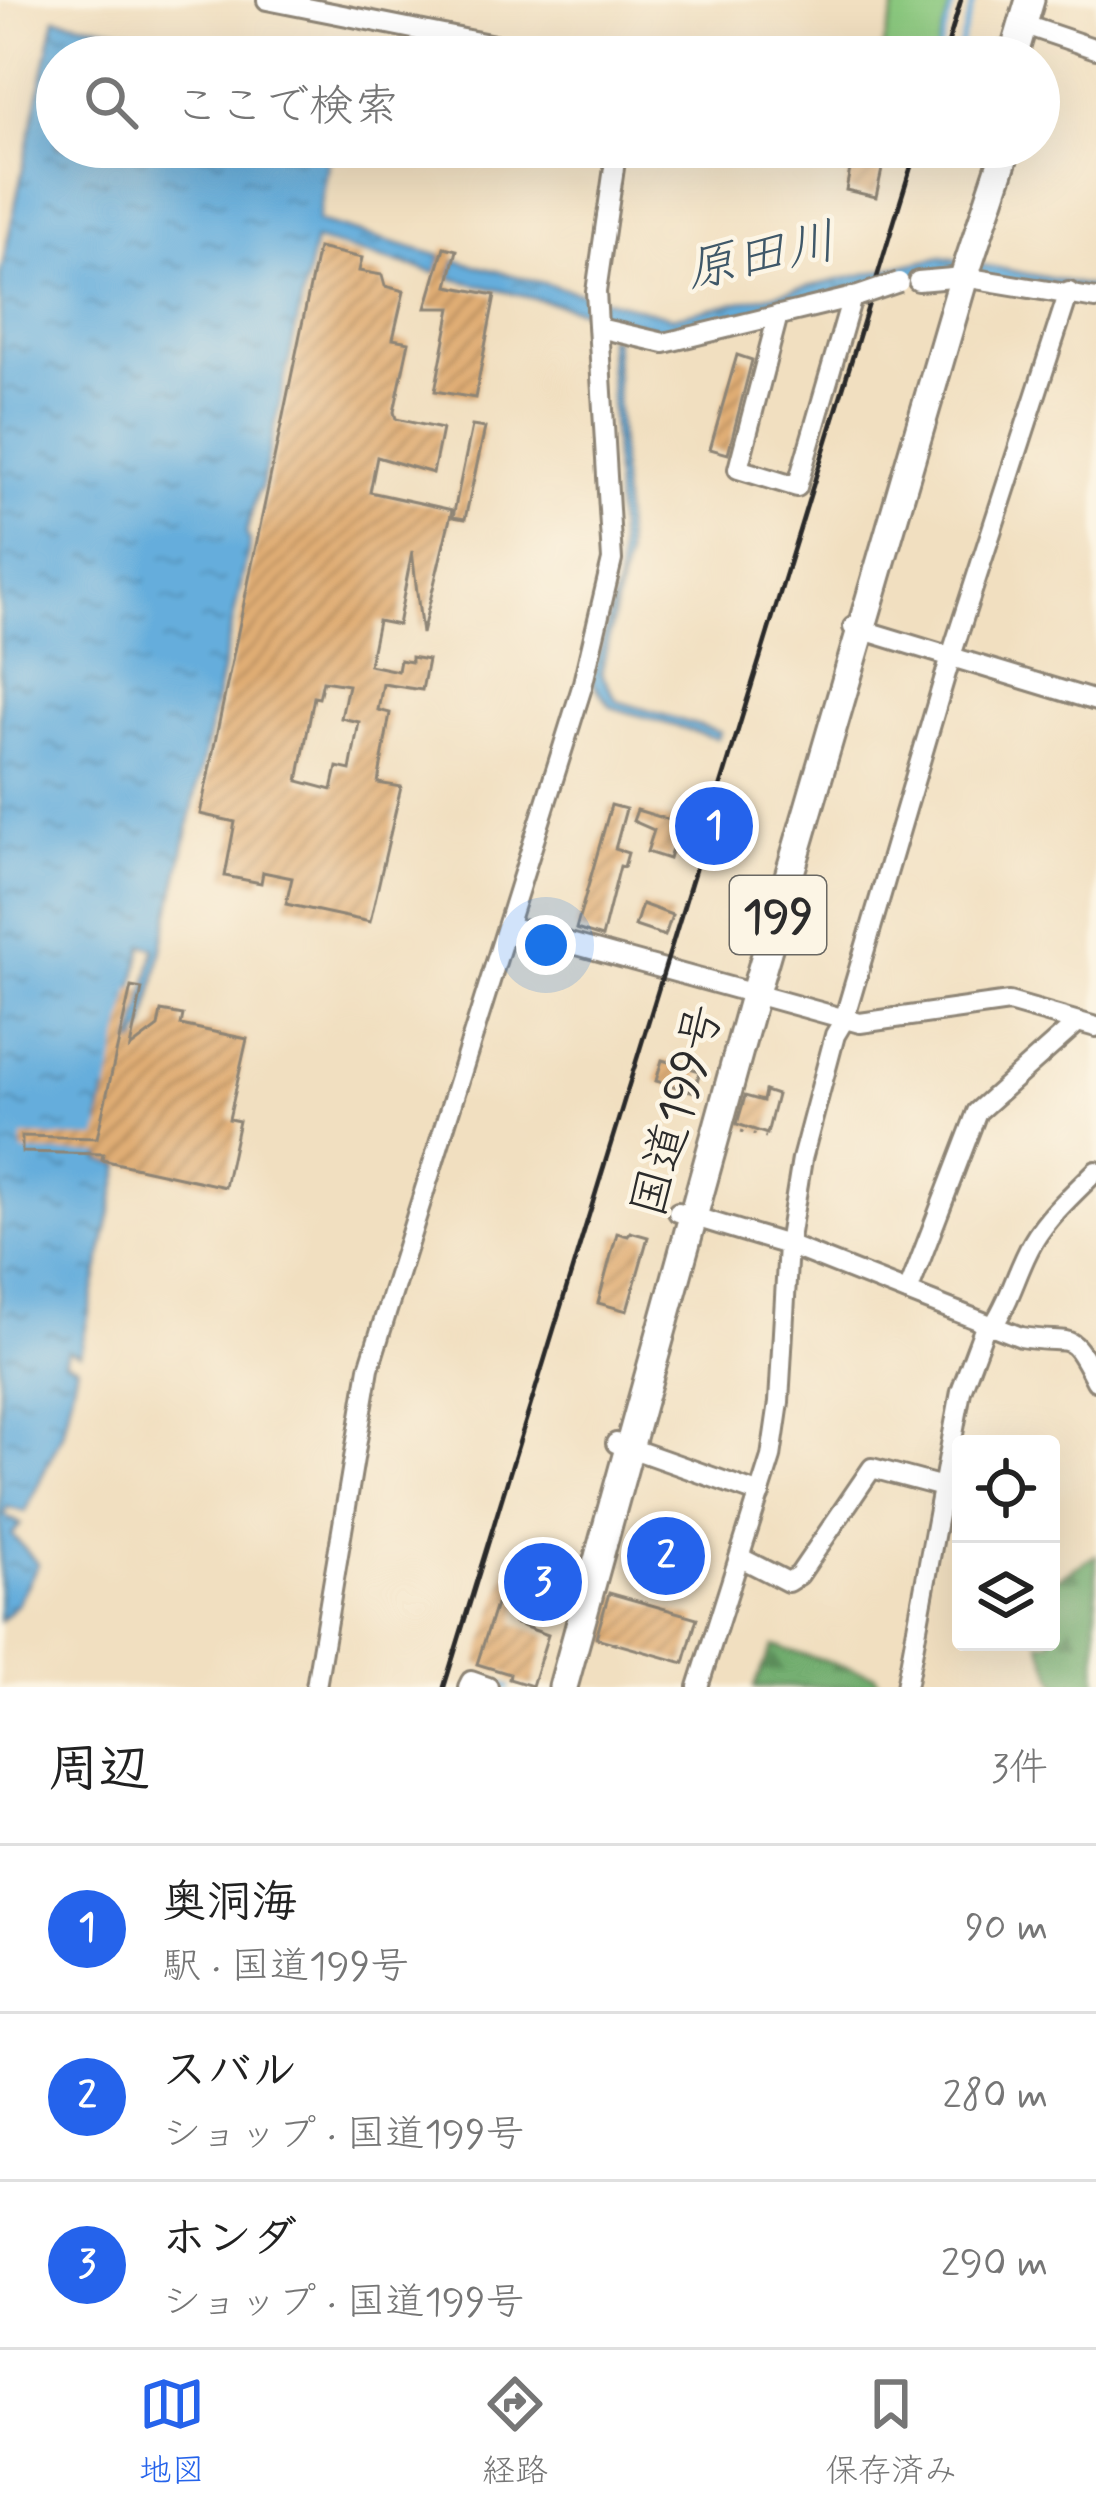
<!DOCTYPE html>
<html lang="ja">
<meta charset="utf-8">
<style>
:root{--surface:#fff;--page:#f6f6f6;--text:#222;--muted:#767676;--line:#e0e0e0;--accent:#2563eb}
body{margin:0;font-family:Mynerve,"Klee One",sans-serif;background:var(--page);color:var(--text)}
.controls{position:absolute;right:36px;bottom:36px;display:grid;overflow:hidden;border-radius:12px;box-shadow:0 12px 48px #0002}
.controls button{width:108px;height:108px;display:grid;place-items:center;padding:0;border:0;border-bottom:3px solid var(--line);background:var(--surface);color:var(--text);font:60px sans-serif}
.you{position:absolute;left:546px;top:945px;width:42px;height:42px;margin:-30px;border:9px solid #fff;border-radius:50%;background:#1a73e8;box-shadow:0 0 0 18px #1a73e833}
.badge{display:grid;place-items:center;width:78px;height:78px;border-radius:50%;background:var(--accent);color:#fff;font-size:39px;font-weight:700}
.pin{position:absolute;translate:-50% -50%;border:6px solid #fff;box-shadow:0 3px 12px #0006}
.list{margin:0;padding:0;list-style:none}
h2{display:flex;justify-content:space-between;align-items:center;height:156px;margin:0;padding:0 48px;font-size:51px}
h2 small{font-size:39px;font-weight:400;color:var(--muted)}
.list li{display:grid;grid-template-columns:78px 1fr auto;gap:36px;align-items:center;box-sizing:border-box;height:168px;padding:0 48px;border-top:3px solid var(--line)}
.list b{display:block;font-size:45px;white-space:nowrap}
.list p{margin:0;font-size:39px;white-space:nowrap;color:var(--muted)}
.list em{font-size:39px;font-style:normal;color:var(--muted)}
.icon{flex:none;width:66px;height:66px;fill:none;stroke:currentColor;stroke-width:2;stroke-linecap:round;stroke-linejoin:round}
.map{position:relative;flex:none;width:1096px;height:1687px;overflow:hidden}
.search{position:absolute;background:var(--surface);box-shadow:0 12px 48px #0002;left:36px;right:36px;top:36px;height:132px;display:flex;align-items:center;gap:30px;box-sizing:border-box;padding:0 42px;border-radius:66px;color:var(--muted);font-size:45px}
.sheet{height:660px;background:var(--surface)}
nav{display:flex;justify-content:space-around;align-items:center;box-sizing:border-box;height:168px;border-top:3px solid var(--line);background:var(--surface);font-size:33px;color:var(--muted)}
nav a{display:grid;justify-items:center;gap:6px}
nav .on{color:var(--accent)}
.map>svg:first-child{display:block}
.forest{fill:url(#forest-firs);stroke:#4d6c4c;stroke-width:3}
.park{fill:#8ac77e;stroke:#5a7954;stroke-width:3}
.water{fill:url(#water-ripples);stroke:#486c84;stroke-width:3;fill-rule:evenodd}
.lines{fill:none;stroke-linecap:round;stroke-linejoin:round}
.stream{stroke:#65addc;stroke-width:4.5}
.building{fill:url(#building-hatch);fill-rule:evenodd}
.minor-casing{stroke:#8e8576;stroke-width:24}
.highway-casing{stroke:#8e8576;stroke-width:33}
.path{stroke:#8e8576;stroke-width:3;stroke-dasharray:3 9;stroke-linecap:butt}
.minor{stroke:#fff;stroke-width:18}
.highway{stroke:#fff;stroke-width:27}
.rail{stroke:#2b2b2b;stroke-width:4.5}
.minor-bridge-casing{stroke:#8e8576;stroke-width:24;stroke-linecap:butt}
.minor-bridge{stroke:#fff;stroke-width:18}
.labels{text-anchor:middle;stroke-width:9;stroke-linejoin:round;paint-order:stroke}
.shield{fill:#fcf5e5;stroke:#6a6863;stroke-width:3}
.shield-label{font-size:45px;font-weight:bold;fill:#2b2b2b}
.street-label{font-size:48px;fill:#2b2b2b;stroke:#fcf5e5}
.water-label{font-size:51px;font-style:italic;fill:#3f5869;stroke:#fcf5e5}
</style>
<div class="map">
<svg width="1096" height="1687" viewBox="0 0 1096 1687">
<defs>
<pattern id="forest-firs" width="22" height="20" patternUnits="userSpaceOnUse" patternTransform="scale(3)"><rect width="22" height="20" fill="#6fac6d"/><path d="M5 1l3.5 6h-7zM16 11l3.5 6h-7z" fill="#5b8c5a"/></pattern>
<pattern id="water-ripples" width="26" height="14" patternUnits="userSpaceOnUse" patternTransform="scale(3)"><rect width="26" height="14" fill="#65addc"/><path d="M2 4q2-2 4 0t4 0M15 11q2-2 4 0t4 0" fill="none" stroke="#538db3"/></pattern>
<pattern id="building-hatch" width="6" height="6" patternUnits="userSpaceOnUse" patternTransform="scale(3)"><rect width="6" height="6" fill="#e0ad74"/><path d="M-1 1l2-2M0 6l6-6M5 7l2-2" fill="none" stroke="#b68d5f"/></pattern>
</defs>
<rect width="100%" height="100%" fill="#fcf5e5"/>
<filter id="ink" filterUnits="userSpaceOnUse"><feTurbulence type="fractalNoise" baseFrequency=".00833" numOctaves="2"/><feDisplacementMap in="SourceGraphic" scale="24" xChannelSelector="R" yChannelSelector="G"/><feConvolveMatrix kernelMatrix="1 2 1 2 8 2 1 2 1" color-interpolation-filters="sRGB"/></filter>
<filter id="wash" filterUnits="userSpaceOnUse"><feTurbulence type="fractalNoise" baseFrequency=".004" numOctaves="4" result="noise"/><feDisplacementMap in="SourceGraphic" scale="48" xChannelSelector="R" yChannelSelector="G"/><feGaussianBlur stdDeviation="2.7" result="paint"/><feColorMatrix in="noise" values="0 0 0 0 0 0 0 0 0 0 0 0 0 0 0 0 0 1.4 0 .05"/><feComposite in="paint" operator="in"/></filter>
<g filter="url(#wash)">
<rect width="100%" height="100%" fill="#f1dfc0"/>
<g class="forest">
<polygon points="1096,1555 1096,1687 1058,1687 1039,1642 1051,1642 1051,1582"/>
<polygon points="773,1646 875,1675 882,1687 754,1687"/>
</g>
<polygon class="park" points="897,0 952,0 935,57 880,57"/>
<g class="water">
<path d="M55,18L267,57H57V147H331L318,221L441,256L436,273L315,240L261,489L257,493L246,533L250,542L144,1032H140L126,1096L105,1092L100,1122L122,1127L108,1126L100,1160L121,1165L80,1354L67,1350L64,1361L77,1366L62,1434L25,1512L7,1507L4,1515L21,1524L12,1535L38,1564L17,1604L0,1621V277ZM143,945L155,948L123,1088L111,1086Z"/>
<polygon points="942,257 1094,287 1096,295 937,272 897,277 666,331 450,278 455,260 672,317"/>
<polygon points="608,337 614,339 626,559 601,673 617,701 720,732 718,739 611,707 592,681 618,581 619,558"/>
</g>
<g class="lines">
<g class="stream">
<polyline points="937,57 954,0"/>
<polyline points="957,57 974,0"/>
<polyline points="492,1680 509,1687"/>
</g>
</g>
<g id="blocks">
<g class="building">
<polygon points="853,154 884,160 876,197 846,190"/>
<polygon points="444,247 457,250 448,286 495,295 475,398 435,391 451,308 426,308"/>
<path d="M318,248L362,258L359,271L382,275L385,286L404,291L393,339L409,342L394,412L396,419L442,429L433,473L377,457L370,492L452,510L422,634L412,551L398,625L378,621L369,665L398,671L400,660L411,662V657L428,660L422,690L383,684L378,710L390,713L378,783L401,787L370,922L286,904L292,878L263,872L261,883L225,876L235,822L200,814ZM323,681L348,685L341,718L359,722L350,770L337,767L332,790L298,781L314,697L319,698Z"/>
<polygon points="737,355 752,360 728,454 710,449"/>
<polygon points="472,426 485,428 465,519 453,517"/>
<polygon points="611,805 626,809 615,849 628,853 624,867 620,866 602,937 576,929"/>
<polygon points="637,810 680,823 669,859 647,852 654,830 633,821"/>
<polygon points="642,904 672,915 665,936 635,926"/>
<polygon points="131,987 142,989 130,1048 158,1027 161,1011 183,1015 181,1025 247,1039 229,1119 239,1121 225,1187 102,1160 103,1154 22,1152 22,1136 97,1138"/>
<polygon points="662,1060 700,1071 694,1092 656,1081"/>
<polygon points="765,1091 777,1095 767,1134 737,1124 745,1096 763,1101"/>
<polygon points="630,1232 648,1237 627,1311 598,1303 617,1233 628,1236"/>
<polygon points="511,1558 534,1566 514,1623 548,1635 532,1686 509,1679 510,1674 477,1664"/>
<polygon points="609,1593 697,1618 684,1663 596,1638"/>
</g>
</g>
</g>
<g filter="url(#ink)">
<use href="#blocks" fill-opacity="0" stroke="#8e8576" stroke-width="3"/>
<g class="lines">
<defs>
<g id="minor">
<polyline points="267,0 554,57"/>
<polyline points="1022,24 1096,49"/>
<polyline points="918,281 964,277 1096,299"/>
<polyline points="778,315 738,469 797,487 852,297"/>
<polyline points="599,328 664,343 858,296"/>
<polyline points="853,627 1096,701"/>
<polyline points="508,926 860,1023 1009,1002 1096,1027"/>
<path d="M678,1212L788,1245L1021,1337C1075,1346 1068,1326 1096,1381"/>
<polyline points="908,1292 977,1112 1078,1022"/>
<path d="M992,1327C1011,1300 1017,1269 1033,1242C1049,1215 1074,1193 1096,1171"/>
<polyline points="616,1443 760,1494"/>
<polyline points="741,1558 788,1582 799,1575 872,1468 943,1487"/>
<polyline points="316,1687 369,1368 582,687 612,560 596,292 617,147"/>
<polyline points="468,1687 471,1681 488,1687"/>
<polyline points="698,1687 771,1457 779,1402 788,1245 802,1159 835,1035 844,1020 951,656 1069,292"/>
<polyline points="906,1687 961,1391 986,1324"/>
</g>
<g id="highway">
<polyline points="1013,57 1030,0"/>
<polyline points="563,1687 754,996 964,277 1007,147"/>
</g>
</defs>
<use href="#minor" class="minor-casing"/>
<use href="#highway" class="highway-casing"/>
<polyline class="path" points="741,1131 766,1137"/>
<use href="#minor" class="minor"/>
<use href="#highway" class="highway"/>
<g class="rail">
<polyline points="944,57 961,0"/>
<polyline points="444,1687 917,147"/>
</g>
<defs>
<polyline id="minor-bridge" points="858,296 899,282"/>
</defs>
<use href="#minor-bridge" class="minor-bridge-casing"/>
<use href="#minor-bridge" class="minor-bridge"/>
</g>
</g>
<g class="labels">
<rect class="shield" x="730" y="876" width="96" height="78" rx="9"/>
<g class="shield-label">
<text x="778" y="931">199</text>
</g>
<g class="street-label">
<text transform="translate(675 1110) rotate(-74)" y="17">国道199号</text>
</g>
<g class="water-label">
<text transform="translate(760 254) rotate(-12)" y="18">原田川</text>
</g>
</g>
</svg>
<div class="controls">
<button><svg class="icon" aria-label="locate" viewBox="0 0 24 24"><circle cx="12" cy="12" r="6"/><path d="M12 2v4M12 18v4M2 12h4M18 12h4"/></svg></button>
<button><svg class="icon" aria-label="layers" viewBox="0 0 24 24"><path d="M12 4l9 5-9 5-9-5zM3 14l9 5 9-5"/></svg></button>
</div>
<div class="you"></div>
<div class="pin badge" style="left:714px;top:826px">1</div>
<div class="pin badge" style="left:666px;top:1556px">2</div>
<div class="pin badge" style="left:543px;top:1582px">3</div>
<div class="search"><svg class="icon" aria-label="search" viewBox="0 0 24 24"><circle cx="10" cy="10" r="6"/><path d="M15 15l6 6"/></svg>ここで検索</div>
</div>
<section class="sheet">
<h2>周辺<small>3件</small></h2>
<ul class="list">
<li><span class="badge">1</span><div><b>奥洞海</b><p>駅 · 国道199号</p></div><em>90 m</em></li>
<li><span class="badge">2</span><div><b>スバル</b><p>ショップ · 国道199号</p></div><em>280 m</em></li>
<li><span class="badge">3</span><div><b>ホンダ</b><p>ショップ · 国道199号</p></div><em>290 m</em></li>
</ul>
</section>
<nav>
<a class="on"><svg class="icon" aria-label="map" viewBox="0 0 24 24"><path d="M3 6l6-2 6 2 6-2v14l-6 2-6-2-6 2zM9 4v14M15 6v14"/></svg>地図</a>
<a><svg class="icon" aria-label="directions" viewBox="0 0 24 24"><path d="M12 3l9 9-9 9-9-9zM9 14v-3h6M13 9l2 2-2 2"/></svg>経路</a>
<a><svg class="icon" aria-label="saved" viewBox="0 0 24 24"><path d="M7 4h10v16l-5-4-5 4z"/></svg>保存済み</a>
</nav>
